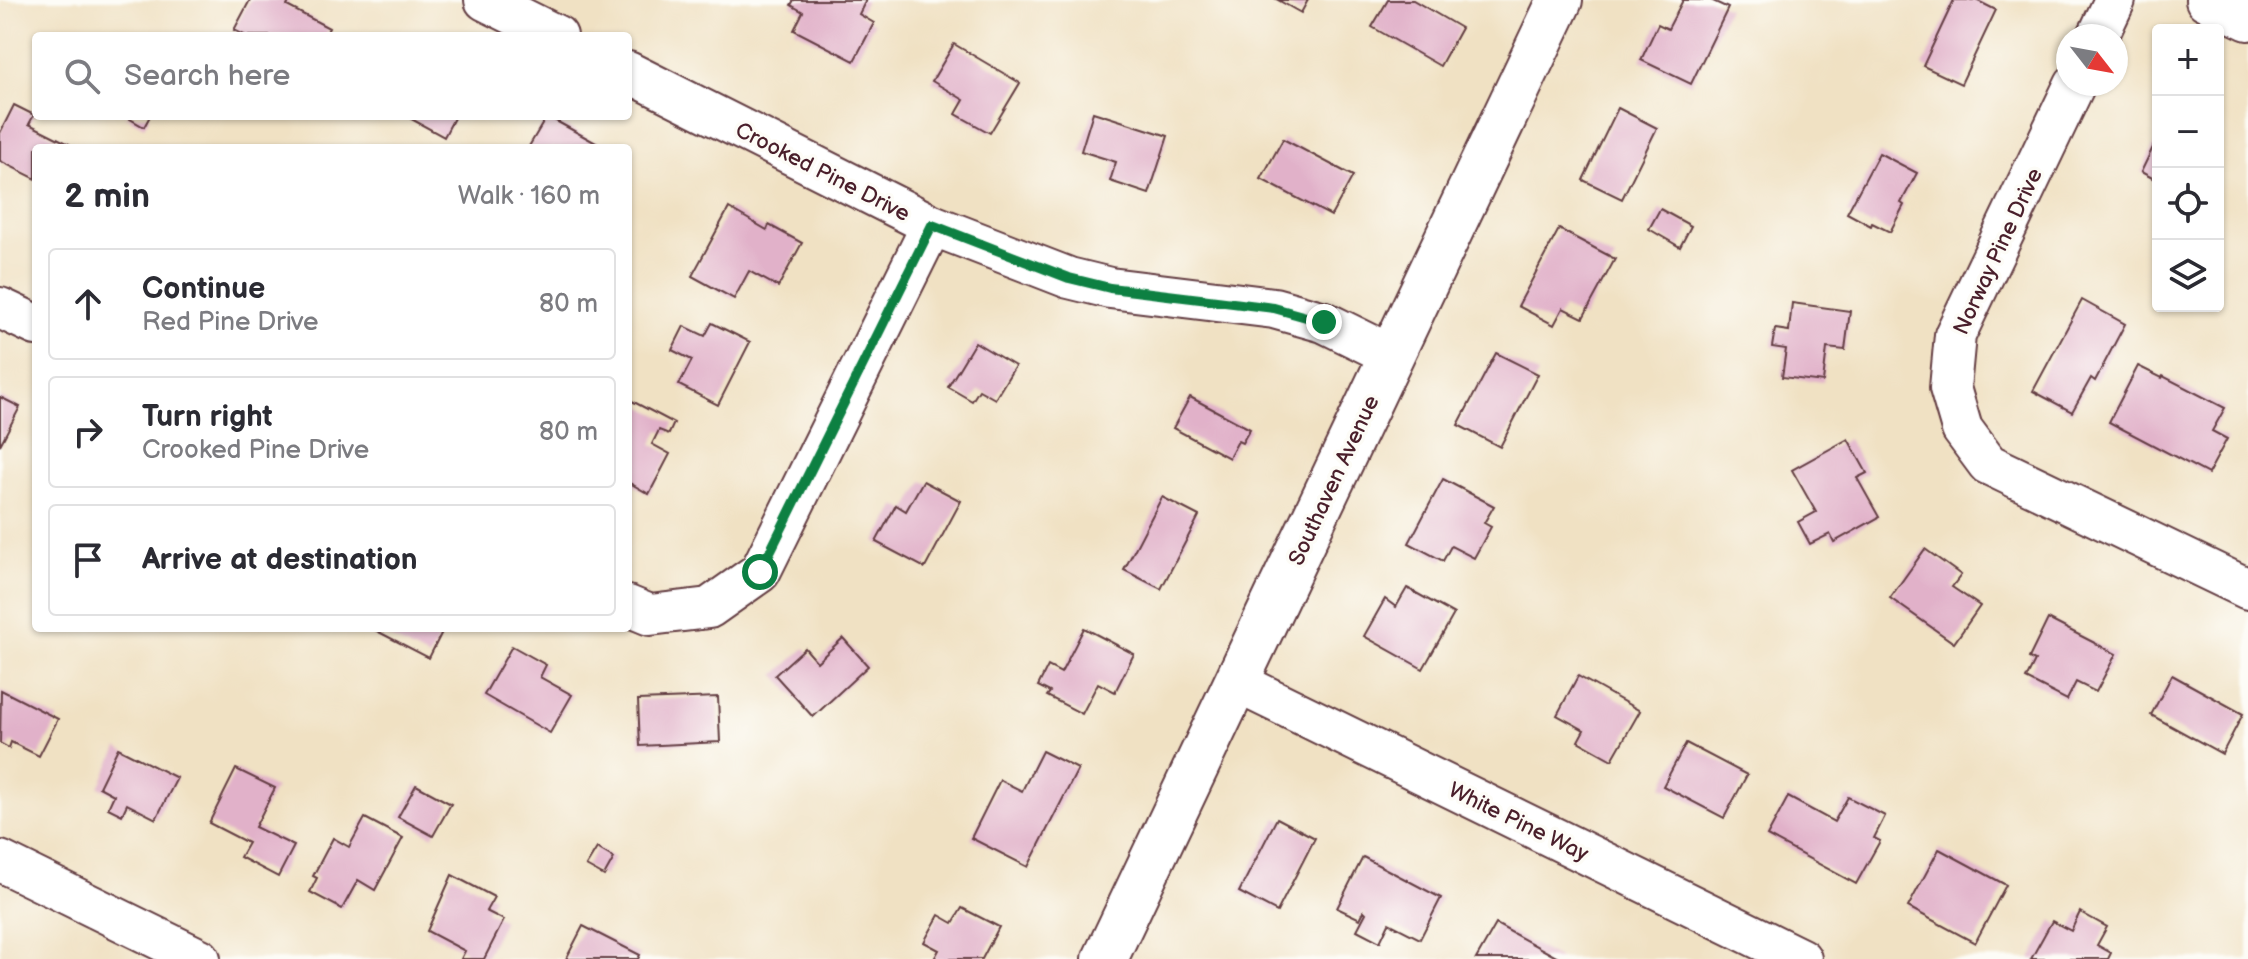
<!DOCTYPE html>
<meta charset="utf-8">
<style>
:root{--surface:#fff;--page:#f7f7f7;--text:#2b2b33;--muted:#7c7c81;--line:#e1e1e2}
body{margin:0;font-family:"Balsamiq Sans",sans-serif;background:var(--page);color:var(--text)}
.controls{position:absolute;right:24px;top:24px;display:grid;overflow:hidden;border-radius:8px;box-shadow:0 2px 6px #0004}
.controls button{width:72px;height:72px;display:grid;place-items:center;padding:0;border:0;border-bottom:2px solid var(--line);background:var(--surface);color:var(--text);font:40px sans-serif}
.compass{position:absolute;left:2056px;top:24px;width:72px;height:72px;border-radius:50%;background:var(--surface);box-shadow:0 2px 6px #0004;rotate:121deg}
.stop{position:absolute;width:24px;height:24px;margin:-18px;border:6px solid #0b8043;border-radius:50%;background:#fff}
.stop.end{background:#0b8043;border-color:#fff;box-shadow:0 2px 8px #0008}
.list{margin:0;padding:0;list-style:none}
h2{display:flex;justify-content:space-between;align-items:center;height:104px;margin:0;padding:0 32px;font-size:34px}
h2 small{font-size:26px;font-weight:400;color:var(--muted)}
.list li{display:grid;grid-template-columns:52px 1fr auto;gap:24px;align-items:center;box-sizing:border-box;height:112px;margin:0 16px 16px;padding:0 16px;border:2px solid var(--line);border-radius:8px}
.list b{display:block;font-size:30px;white-space:nowrap}
.list p{margin:0;font-size:26px;white-space:nowrap;color:var(--muted)}
.list em{font-size:26px;font-style:normal;color:var(--muted)}
.icon{flex:none;width:44px;height:44px;fill:none;stroke:currentColor;stroke-width:2;stroke-linecap:round;stroke-linejoin:round}
.map{position:relative;flex:none;width:2248px;height:959px;overflow:hidden}
.search{position:absolute;background:var(--surface);box-shadow:0 2px 6px #0004;left:32px;top:32px;width:600px;height:88px;display:flex;align-items:center;gap:20px;box-sizing:border-box;padding:0 28px;border-radius:8px;color:var(--muted);font-size:30px}
.panel{position:absolute;background:var(--surface);box-shadow:0 2px 6px #0004;left:32px;top:144px;width:600px;height:488px;border-radius:8px}
.map>svg:first-child{display:block}
.building{fill:#e1b1c9}
.lines{fill:none;stroke-linecap:round;stroke-linejoin:round}
.minor-casing{stroke:#633c42;stroke-width:44}
.tertiary-casing{stroke:#633c42;stroke-width:48}
.minor{stroke:#fff;stroke-width:40}
.tertiary{stroke:#fff;stroke-width:44}
.route{stroke:#0b8043;stroke-width:10}
.labels{text-anchor:middle;stroke-width:7;stroke-linejoin:round;paint-order:stroke}
.street-label{font-size:22px;fill:#4a1f2b;stroke:#fdfcf7}
</style>
<div class="map">
<svg width="2248" height="959" viewBox="0 0 2248 959">
<rect width="100%" height="100%" fill="#fdfcf7"/>
<filter id="ink" filterUnits="userSpaceOnUse"><feTurbulence type="fractalNoise" baseFrequency=".0125" numOctaves="2"/><feDisplacementMap in="SourceGraphic" scale="16" xChannelSelector="R" yChannelSelector="G"/><feConvolveMatrix kernelMatrix="1 2 1 2 8 2 1 2 1" color-interpolation-filters="sRGB"/></filter>
<filter id="wash" filterUnits="userSpaceOnUse"><feTurbulence type="fractalNoise" baseFrequency=".006" numOctaves="4" result="noise"/><feDisplacementMap in="SourceGraphic" scale="32" xChannelSelector="R" yChannelSelector="G"/><feGaussianBlur stdDeviation="1.8" result="paint"/><feColorMatrix in="noise" values="0 0 0 0 0 0 0 0 0 0 0 0 0 0 0 0 0 1.4 0 .05"/><feComposite in="paint" operator="in"/></filter>
<g filter="url(#wash)">
<rect width="100%" height="100%" fill="#f0e1c3"/>
<g id="blocks">
<g class="building">
<polygon points="250,0 290,0 287,6 329,28 325,36 246,36 234,30"/>
<polygon points="794,0 866,0 859,14 874,23 854,61 794,30 803,12 791,5"/>
<polygon points="1278,0 1308,0 1301,13"/>
<polygon points="1388,0 1413,0 1461,28 1440,66 1372,27"/>
<polygon points="1683,0 1711,0 1728,8 1691,84 1641,60 1658,24 1668,29"/>
<polygon points="1954,0 1976,0 1996,10 1961,84 1923,66"/>
<polygon points="954,44 1020,83 990,133 956,114 964,100 932,81"/>
<polygon points="14,105 34,115 29,124 77,148 36,148 36,179 0,161 0,133"/>
<polygon points="1618,108 1657,128 1622,199 1583,180"/>
<polygon points="1093,112 1168,136 1149,194 1110,181 1116,162 1081,151"/>
<polygon points="125,116 150,116 144,127"/>
<polygon points="406,116 455,116 444,137"/>
<polygon points="547,116 605,148 528,148"/>
<polygon points="2158,137 2158,181 2141,172"/>
<polygon points="1283,139 1353,176 1331,216 1261,179"/>
<polygon points="1879,153 1917,173 1901,203 1904,205 1890,232 1872,223 1871,226 1847,213"/>
<polygon points="729,208 767,230 769,225 802,243 778,287 749,271 734,299 692,276"/>
<polygon points="1660,209 1691,226 1680,247 1649,229"/>
<polygon points="1559,229 1615,259 1583,318 1563,308 1554,325 1518,306"/>
<polygon points="2082,300 2125,324 2095,381 2091,378 2072,412 2033,391"/>
<polygon points="1792,303 1850,311 1845,350 1827,348 1823,382 1782,377 1786,349 1772,347 1775,329 1789,331"/>
<polygon points="712,323 750,342 718,405 679,385 692,360 672,350 684,326 705,336"/>
<polygon points="975,342 1015,366 995,399 979,390 972,401 948,387"/>
<polygon points="1496,353 1538,374 1500,447 1458,425"/>
<polygon points="2138,366 2162,378 2163,376 2225,408 2212,431 2227,439 2208,474 2109,422"/>
<polygon points="0,397 20,407 0,445"/>
<polygon points="1190,397 1250,429 1242,443 1238,441 1229,458 1173,428"/>
<polygon points="632,401 674,423 669,434 659,430 652,444 670,454 649,494 628,482 628,410"/>
<polygon points="1848,439 1867,473 1857,478 1879,517 1834,542 1830,534 1810,544 1798,522 1816,512 1792,470"/>
<polygon points="1443,479 1494,506 1484,523 1491,527 1474,558 1451,546 1443,561 1409,543"/>
<polygon points="923,481 961,501 925,568 876,542 896,505 906,511"/>
<polygon points="1162,497 1199,516 1161,589 1124,570"/>
<polygon points="1925,549 1961,575 1952,587 1980,606 1954,643 1890,598"/>
<polygon points="1407,588 1454,614 1423,669 1364,636 1385,599 1396,607"/>
<polygon points="2048,619 2116,654 2096,692 2076,682 2067,700 2026,679 2035,661 2029,658"/>
<polygon points="371,628 444,628 429,658"/>
<polygon points="1084,628 1134,654 1115,692 1098,683 1082,714 1047,696 1050,692 1038,686 1048,666 1061,673"/>
<polygon points="843,638 868,666 813,717 775,675 805,648 817,662"/>
<polygon points="512,646 546,665 540,677 572,695 550,733 484,695"/>
<polygon points="2172,675 2243,714 2222,754 2151,715"/>
<polygon points="1578,676 1640,711 1612,760 1578,741 1584,730 1557,715"/>
<polygon points="1,690 58,719 39,756 11,742 9,748 0,743"/>
<polygon points="718,697 720,742 640,746 638,700"/>
<polygon points="1686,743 1747,775 1724,818 1663,786"/>
<polygon points="118,748 177,778 156,819 127,804 122,815 108,808 114,795 99,787"/>
<polygon points="1042,751 1078,769 1028,867 971,838 1000,780 1022,791"/>
<polygon points="236,769 275,788 255,827 294,846 278,877 240,857 248,843 209,823"/>
<polygon points="416,785 451,804 433,836 398,817"/>
<polygon points="1788,797 1834,822 1848,797 1885,816 1874,838 1880,841 1856,884 1767,836"/>
<polygon points="365,818 403,838 375,890 358,880 342,909 310,892 317,878 313,876 333,838 349,847"/>
<polygon points="1277,818 1315,838 1277,912 1239,892"/>
<polygon points="597,848 614,858 604,876 586,866"/>
<polygon points="1939,849 2006,885 1975,943 1908,907"/>
<polygon points="1363,857 1441,898 1420,939 1389,923 1380,942 1357,930 1366,913 1364,911 1360,919 1337,908"/>
<polygon points="452,875 494,897 486,911 504,920 484,959 461,959 465,951 427,931"/>
<polygon points="962,908 999,927 982,959 934,959 939,950 924,942 939,915 953,923"/>
<polygon points="2080,912 2107,927 2097,945 2111,953 2108,959 2031,959 2052,921 2071,931"/>
<polygon points="1496,924 1560,959 1476,959"/>
<polygon points="583,926 640,955 638,959 566,959"/>
</g>
</g>
</g>
<g filter="url(#ink)">
<use href="#blocks" fill-opacity="0" stroke="#633c42" stroke-width="2"/>
<g class="lines">
<defs>
<g id="minor">
<polyline points="485,0 557,36"/>
<polyline points="2206,0 2248,20"/>
<polyline points="2098,36 2115,0"/>
<polyline points="628,72 932,225 1069,278 1110,288 1274,308 1324,322 1391,355"/>
<polyline points="2075,84 1955,335 1950,388 1962,429 1988,464 2248,589"/>
<polyline points="0,308 36,325"/>
<polyline points="628,606 650,615 709,608 760,572 932,225"/>
<polyline points="1238,683 1801,959"/>
<polyline points="0,861 200,959"/>
</g>
<polyline id="tertiary" points="1105,959 1560,0"/>
</defs>
<use href="#minor" class="minor-casing"/>
<use href="#tertiary" class="tertiary-casing"/>
<use href="#minor" class="minor"/>
<use href="#tertiary" class="tertiary"/>
</g>
</g>
<g class="lines" filter="url(#ink)">
<polyline class="route" points="760,572 932,225 1069,278 1110,288 1274,308 1324,322"/>
</g>
<g class="labels">
<g class="street-label">
<text transform="translate(823 171) rotate(27)" y="8">Crooked Pine Drive</text>
<text transform="translate(1997 251) rotate(-65)" y="8">Norway Pine Drive</text>
<text transform="translate(1333 480) rotate(-65)" y="8">Southaven Avenue</text>
<text transform="translate(1519 821) rotate(26)" y="8">White Pine Way</text>
</g>
</g>
</svg>
<div class="controls">
<button>+</button>
<button>−</button>
<button><svg class="icon" aria-label="locate" viewBox="0 0 24 24"><circle cx="12" cy="12" r="6"/><path d="M12 2v4M12 18v4M2 12h4M18 12h4"/></svg></button>
<button><svg class="icon" aria-label="layers" viewBox="0 0 24 24"><path d="M12 4l9 5-9 5-9-5zM3 14l9 5 9-5"/></svg></button>
</div>
<svg class="compass" viewBox="-18 -18 36 36"><path d="M0-13l5 13h-10z" fill="#e53935"/><path d="M0 13l5-13h-10z" fill="#7c7c81"/></svg>
<div class="stop" style="left:760px;top:572px"></div>
<div class="stop end" style="left:1324px;top:322px"></div>
<div class="search"><svg class="icon" aria-label="search" viewBox="0 0 24 24"><circle cx="10" cy="10" r="6"/><path d="M15 15l6 6"/></svg>Search here</div>
<section class="panel">
<h2>2 min<small>Walk · 160 m</small></h2>
<ul class="list">
<li><svg class="icon" aria-label="ahead" viewBox="0 0 24 24"><path d="M12 20V5M6 11l6-6 6 6"/></svg><div><b>Continue</b><p>Red Pine Drive</p></div><em>80 m</em></li>
<li><svg class="icon" aria-label="right" viewBox="0 0 24 24"><path d="M7 20v-9h11M14 6l5 5-5 5"/></svg><div><b>Turn right</b><p>Crooked Pine Drive</p></div><em>80 m</em></li>
<li><svg class="icon" aria-label="arrive" viewBox="0 0 24 24"><path d="M6 21V4h12l-3 4 3 4H6"/></svg><div><b>Arrive at destination</b></div></li>
</ul>
</section>
</div>
